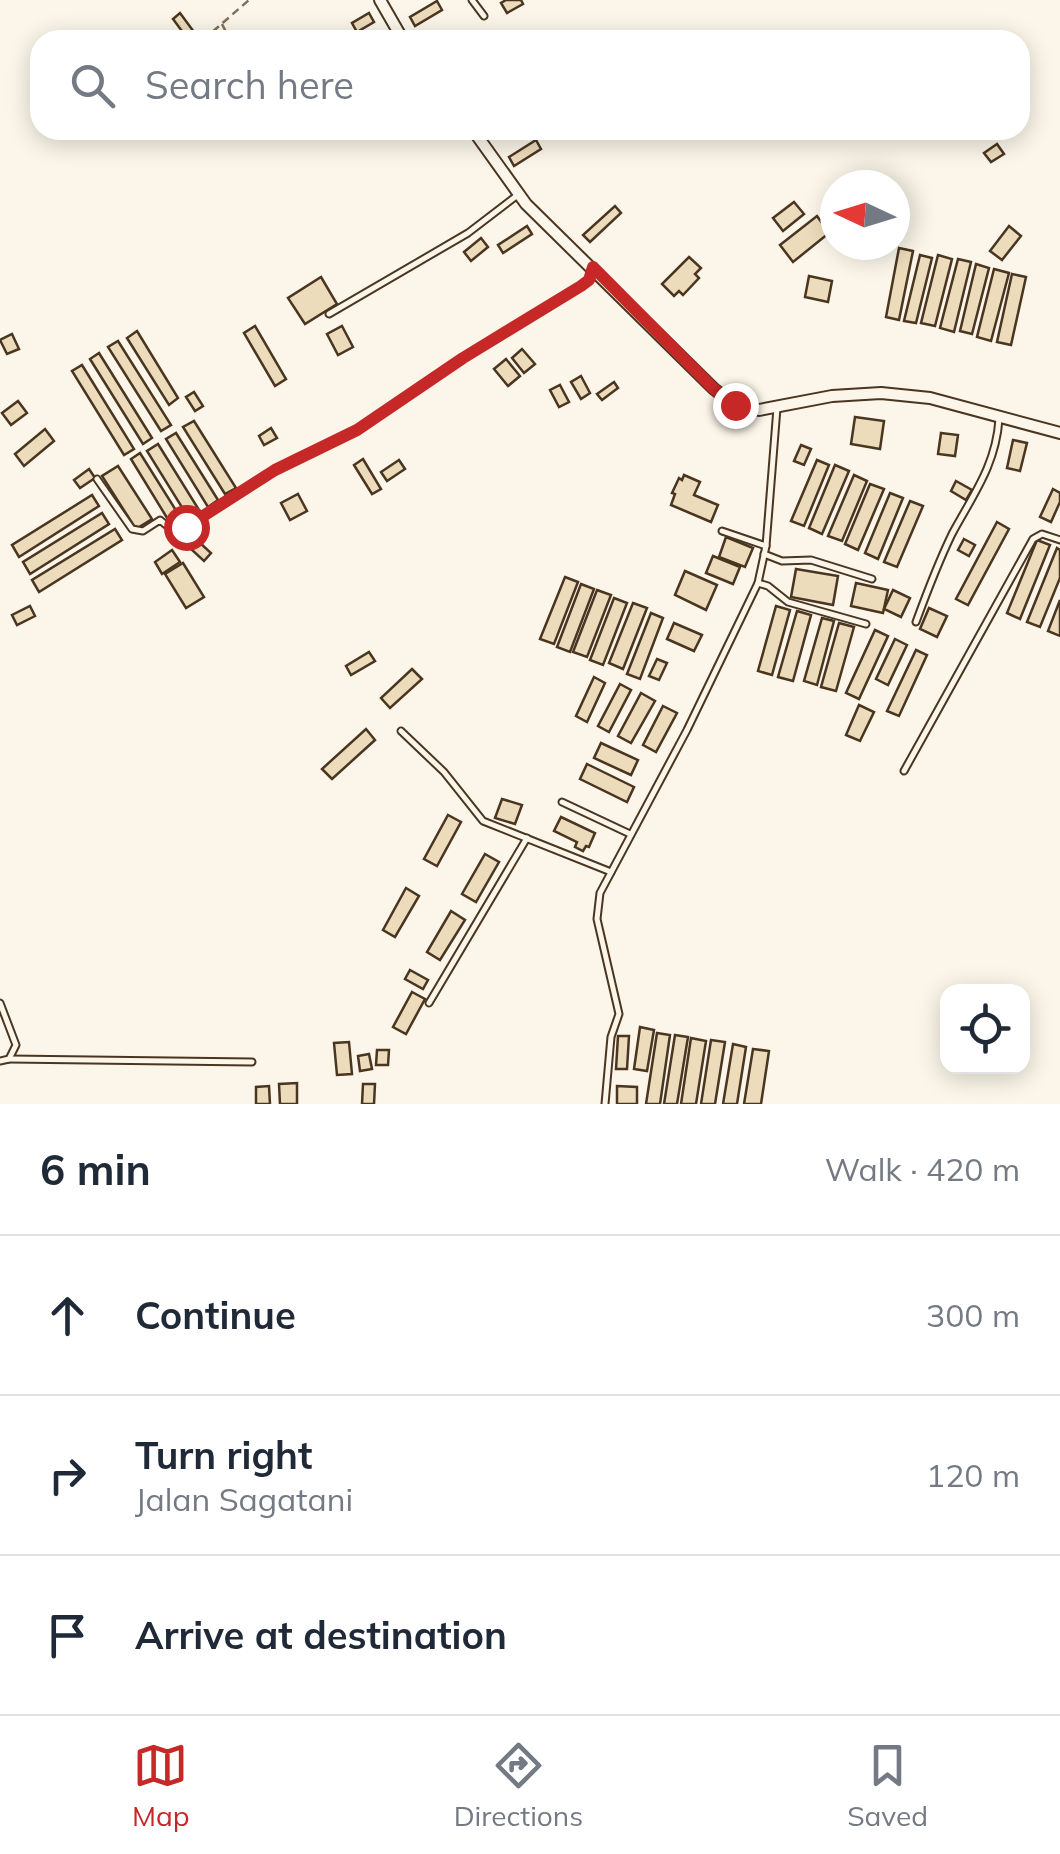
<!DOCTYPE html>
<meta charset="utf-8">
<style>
:root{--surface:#fff;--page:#f2f2f3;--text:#1f2937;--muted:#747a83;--line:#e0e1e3;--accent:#c62828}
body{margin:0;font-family:Mulish,sans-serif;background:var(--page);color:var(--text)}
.controls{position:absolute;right:30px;bottom:30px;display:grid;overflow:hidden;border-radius:20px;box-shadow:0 5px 25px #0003}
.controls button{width:90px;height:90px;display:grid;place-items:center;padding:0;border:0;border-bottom:2px solid var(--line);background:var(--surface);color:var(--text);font:50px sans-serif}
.compass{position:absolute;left:820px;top:170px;width:90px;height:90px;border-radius:50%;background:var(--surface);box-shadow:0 5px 25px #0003;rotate:274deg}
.stop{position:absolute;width:30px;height:30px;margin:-22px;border:8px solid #c62828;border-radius:50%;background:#fff}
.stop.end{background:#c62828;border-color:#fff;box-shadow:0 2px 10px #0008}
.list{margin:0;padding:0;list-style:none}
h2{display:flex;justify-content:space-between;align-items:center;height:130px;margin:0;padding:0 40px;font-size:42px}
h2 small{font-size:32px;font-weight:400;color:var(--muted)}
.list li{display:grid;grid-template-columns:65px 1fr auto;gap:30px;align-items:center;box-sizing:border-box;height:160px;padding:0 40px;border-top:2px solid var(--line)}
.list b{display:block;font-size:38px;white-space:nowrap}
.list p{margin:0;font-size:32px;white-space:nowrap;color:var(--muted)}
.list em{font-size:32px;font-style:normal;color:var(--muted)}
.icon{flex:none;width:55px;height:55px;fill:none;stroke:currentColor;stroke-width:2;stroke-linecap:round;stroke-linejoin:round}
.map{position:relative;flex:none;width:1060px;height:1104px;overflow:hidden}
.search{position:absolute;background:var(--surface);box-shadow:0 5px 25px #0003;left:30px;right:30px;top:30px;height:110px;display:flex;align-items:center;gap:25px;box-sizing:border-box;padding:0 35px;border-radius:30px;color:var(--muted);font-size:38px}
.sheet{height:610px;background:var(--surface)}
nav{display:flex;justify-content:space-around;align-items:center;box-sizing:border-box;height:140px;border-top:2px solid var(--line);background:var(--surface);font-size:28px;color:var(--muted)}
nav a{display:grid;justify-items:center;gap:5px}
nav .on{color:var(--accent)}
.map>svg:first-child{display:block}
.building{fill:#ecdcbc;stroke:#4a3520;stroke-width:2.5}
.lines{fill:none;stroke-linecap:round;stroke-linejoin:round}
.service-casing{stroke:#4a3520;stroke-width:9}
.minor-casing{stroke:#4a3520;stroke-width:14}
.path{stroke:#7f6f5c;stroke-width:2.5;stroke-dasharray:8 5;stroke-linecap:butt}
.service{stroke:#fbf6e9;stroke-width:5}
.minor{stroke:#fbf6e9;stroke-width:10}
.route{stroke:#c62828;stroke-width:12}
</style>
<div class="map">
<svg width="1060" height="1104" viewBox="0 0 1060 1104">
<rect width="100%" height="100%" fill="#fbf6e9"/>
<g class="building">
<polygon points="506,0 521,0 523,4 507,13 501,3"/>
<polygon points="437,1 442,10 415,26 410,17"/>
<polygon points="180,13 194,32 187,38 173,19"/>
<polygon points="369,13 374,22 357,32 352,23"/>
<polygon points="536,140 541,149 514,166 509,157"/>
<polygon points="997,144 1004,154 991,162 984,153"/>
<polygon points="794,202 804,214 783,231 773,218"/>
<polygon points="615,206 621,213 590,242 583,235"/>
<polygon points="817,216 829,233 793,262 780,245"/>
<polygon points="527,226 532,234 503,253 498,245"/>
<polygon points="1009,226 1021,236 1002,260 990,251"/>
<polygon points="481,238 488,247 471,261 464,252"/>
<polygon points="899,248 913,251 899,320 886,317"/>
<polygon points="920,255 932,258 916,323 904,321"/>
<polygon points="938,255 952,259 935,326 921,323"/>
<polygon points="689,257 701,268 695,274 699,278 683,295 679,291 674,296 662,284"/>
<polygon points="958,259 971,262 954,332 940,328"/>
<polygon points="976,264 989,268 972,334 960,331"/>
<polygon points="994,269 1009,273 991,341 977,337"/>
<polygon points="1012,274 1026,277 1011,345 997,342"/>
<polygon points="809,276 832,281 828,302 805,297"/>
<polygon points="321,277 337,304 305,324 288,298"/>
<polygon points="255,326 286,379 275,386 244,333"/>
<polygon points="342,326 353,347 338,355 327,334"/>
<polygon points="137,331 178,398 169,405 127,338"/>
<polygon points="12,334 19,349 7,354 0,340"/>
<polygon points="118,341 171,425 161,431 108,347"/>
<polygon points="522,349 535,364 524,373 512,358"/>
<polygon points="99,353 152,438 143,444 90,359"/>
<polygon points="506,359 520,376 508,386 494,369"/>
<polygon points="82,365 134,449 124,455 72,371"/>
<polygon points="581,376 590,393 581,399 571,382"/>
<polygon points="614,382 618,388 602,400 597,394"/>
<polygon points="560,385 569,402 559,407 550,390"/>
<polygon points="194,392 203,406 195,411 186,397"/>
<polygon points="18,401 27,413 11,425 2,413"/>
<polygon points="855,417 884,421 880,449 851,444"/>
<polygon points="194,421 236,488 225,494 183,427"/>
<polygon points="271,428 277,438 264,445 259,436"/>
<polygon points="45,429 54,441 24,466 15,454"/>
<polygon points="176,433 218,500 208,507 166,439"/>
<polygon points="941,433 958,435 955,456 938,454"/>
<polygon points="1013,440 1027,443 1020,471 1007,468"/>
<polygon points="158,444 199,510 188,517 147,451"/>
<polygon points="801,445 811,449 804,465 794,461"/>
<polygon points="140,453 182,520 172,526 131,459"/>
<polygon points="363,459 381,489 372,494 354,465"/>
<polygon points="399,460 405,469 387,481 381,472"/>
<polygon points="817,460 829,465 804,526 791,521"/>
<polygon points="835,465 849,471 822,534 809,528"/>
<polygon points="118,466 152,519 136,529 102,476"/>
<polygon points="89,469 95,478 80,488 74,480"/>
<polygon points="684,475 700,482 694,495 718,505 711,522 671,505 675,494 672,493 679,478 682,480"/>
<polygon points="854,475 867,481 842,541 828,536"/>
<polygon points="956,481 972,490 966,500 951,491"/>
<polygon points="870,484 884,489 858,550 845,544"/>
<polygon points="1053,489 1060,493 1060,502 1051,522 1040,517"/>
<polygon points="890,493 903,498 878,559 865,553"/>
<polygon points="298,494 307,511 290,520 281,503"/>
<polygon points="92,495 99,506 19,557 12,545"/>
<polygon points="910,501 923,506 897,567 884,562"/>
<polygon points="102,513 109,524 30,574 23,562"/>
<polygon points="997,522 1009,529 968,605 956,599"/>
<polygon points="115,529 122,540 39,592 32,580"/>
<polygon points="726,537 753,548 745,567 719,557"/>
<polygon points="964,539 975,545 969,556 958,550"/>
<polygon points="1037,540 1050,545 1020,619 1007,613"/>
<polygon points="199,542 211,553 204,561 192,550"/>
<polygon points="1057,548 1060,550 1060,578 1040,627 1027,622"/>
<polygon points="172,550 180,562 162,574 155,562"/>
<polygon points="713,556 740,567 733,584 706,573"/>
<polygon points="183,563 204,597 186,608 165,574"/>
<polygon points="796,569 838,576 833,605 791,597"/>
<polygon points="685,571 717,585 706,610 675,595"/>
<polygon points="565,577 578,582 554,644 540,639"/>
<polygon points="856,583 888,590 883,613 851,606"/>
<polygon points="581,584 594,589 570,652 557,647"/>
<polygon points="597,590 611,595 587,657 573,652"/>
<polygon points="893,590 910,598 901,617 884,609"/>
<polygon points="614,598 627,603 603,665 590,660"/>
<polygon points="1060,600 1060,636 1048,631"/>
<polygon points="633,603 647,608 623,669 609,663"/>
<polygon points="30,606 35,616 17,625 12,615"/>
<polygon points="776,606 790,610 772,675 758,671"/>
<polygon points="929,608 947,616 937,637 920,629"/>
<polygon points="797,611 811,615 793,681 778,677"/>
<polygon points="651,613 663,618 640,679 627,674"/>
<polygon points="822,618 834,621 817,685 804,681"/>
<polygon points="674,623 702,635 694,651 667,639"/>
<polygon points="839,623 854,627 836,691 821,687"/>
<polygon points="875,630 888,636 859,699 846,693"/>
<polygon points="895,639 907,645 888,685 876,679"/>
<polygon points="916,650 927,655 899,716 887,711"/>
<polygon points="369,652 375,661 351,675 346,666"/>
<polygon points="657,659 667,663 659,680 649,676"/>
<polygon points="412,669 422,679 390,708 381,698"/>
<polygon points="594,677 605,683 587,722 576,716"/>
<polygon points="620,684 631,690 609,732 598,726"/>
<polygon points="641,693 655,701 631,743 618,736"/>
<polygon points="859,705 874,712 860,741 846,735"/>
<polygon points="663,706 677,713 656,752 643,745"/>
<polygon points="366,729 375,740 332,779 322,769"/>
<polygon points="601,743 638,760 631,775 594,758"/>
<polygon points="587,764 634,787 627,802 580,779"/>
<polygon points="502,799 522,805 515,824 495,818"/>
<polygon points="448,815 461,822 437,866 424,859"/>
<polygon points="561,817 595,833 589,847 586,846 583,851 575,847 577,842 554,831"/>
<polygon points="485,854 499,862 476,902 462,894"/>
<polygon points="406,888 419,896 395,937 383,930"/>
<polygon points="451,911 465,920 440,960 427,952"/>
<polygon points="410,970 428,980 423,989 405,979"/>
<polygon points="412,992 425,999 406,1034 393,1027"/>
<polygon points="640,1027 654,1030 647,1071 634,1069"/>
<polygon points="657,1033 670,1035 660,1104 646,1104"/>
<polygon points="675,1035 688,1037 677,1104 664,1104"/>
<polygon points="618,1036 629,1036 627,1069 616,1069"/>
<polygon points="691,1038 706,1041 696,1104 681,1104"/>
<polygon points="711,1040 725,1042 715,1104 701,1104"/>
<polygon points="349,1042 352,1074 337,1075 334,1043"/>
<polygon points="733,1044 746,1047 737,1104 723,1104"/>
<polygon points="753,1049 769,1051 761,1104 744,1104"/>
<polygon points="377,1050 389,1050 388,1065 376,1065"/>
<polygon points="369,1054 372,1069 360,1071 358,1056"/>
<polygon points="297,1083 297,1104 280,1104 279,1084"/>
<polygon points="363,1084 375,1084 374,1104 362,1104"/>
<polygon points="269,1086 270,1104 256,1104 256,1087"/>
<polygon points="617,1086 637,1087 637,1104 617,1104"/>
</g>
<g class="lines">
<defs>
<g id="service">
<polyline points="472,0 484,16"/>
<polyline points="329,314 468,233 519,194"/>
<polyline points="97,479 132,529 143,531 160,520 171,529 186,527 275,470 357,430 463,359 581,286 589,281 592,270"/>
<polyline points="722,531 766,546"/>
<polyline points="764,554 782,561 811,560 872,579"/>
<polyline points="758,583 768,586 788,602 866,624"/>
<path d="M916,622C927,592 938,563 952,534C973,495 996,465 999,419"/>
<polyline points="401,731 444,772 483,821 611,872"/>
<polyline points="904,771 1033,539 1042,534 1060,540"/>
<polyline points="562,802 630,834"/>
<polyline points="0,1003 16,1045 9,1059 0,1061"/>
<polyline points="429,1003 527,838"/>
<polyline points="9,1059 252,1062"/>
<polyline points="605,1104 611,1037 619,1014 597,919 600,893 687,730 758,583 766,546 777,408"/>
</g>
<g id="minor">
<polyline points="380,0 403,40"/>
<polyline points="473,130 526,204 714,389 735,405 759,410 832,396 881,393 930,398 1060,433"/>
</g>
</defs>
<use href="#service" class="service-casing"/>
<use href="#minor" class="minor-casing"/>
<g class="path">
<polyline points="222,24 230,40"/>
<polyline points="203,40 249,0"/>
</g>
<use href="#service" class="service"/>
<use href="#minor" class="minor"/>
</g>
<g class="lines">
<polyline class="route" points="186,527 275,470 357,430 463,358 581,286 589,280 593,267 714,389 735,405"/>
</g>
</svg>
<div class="controls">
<button><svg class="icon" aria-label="locate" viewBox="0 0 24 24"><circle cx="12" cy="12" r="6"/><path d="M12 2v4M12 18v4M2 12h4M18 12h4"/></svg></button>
</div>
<svg class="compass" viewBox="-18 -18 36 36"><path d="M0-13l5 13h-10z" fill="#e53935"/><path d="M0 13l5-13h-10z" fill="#747a83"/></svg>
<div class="stop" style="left:186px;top:527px"></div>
<div class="stop end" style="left:735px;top:405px"></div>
<div class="search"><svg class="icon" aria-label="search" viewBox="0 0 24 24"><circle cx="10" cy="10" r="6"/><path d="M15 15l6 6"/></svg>Search here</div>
</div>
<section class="sheet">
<h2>6 min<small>Walk · 420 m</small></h2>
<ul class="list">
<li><svg class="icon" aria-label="ahead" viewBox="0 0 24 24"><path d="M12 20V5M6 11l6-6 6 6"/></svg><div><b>Continue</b></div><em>300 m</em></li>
<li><svg class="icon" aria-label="right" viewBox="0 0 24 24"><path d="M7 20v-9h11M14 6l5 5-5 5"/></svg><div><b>Turn right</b><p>Jalan Sagatani</p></div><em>120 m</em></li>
<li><svg class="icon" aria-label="arrive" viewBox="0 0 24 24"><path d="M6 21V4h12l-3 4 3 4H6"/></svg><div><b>Arrive at destination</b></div></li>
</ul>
</section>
<nav>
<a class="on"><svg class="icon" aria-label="map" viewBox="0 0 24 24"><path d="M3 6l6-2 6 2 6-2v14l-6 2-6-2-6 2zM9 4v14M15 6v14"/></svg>Map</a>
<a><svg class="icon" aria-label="directions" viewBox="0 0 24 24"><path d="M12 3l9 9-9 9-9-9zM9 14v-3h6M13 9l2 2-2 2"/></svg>Directions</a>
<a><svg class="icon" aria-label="saved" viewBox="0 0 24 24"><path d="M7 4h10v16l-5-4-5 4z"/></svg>Saved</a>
</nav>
